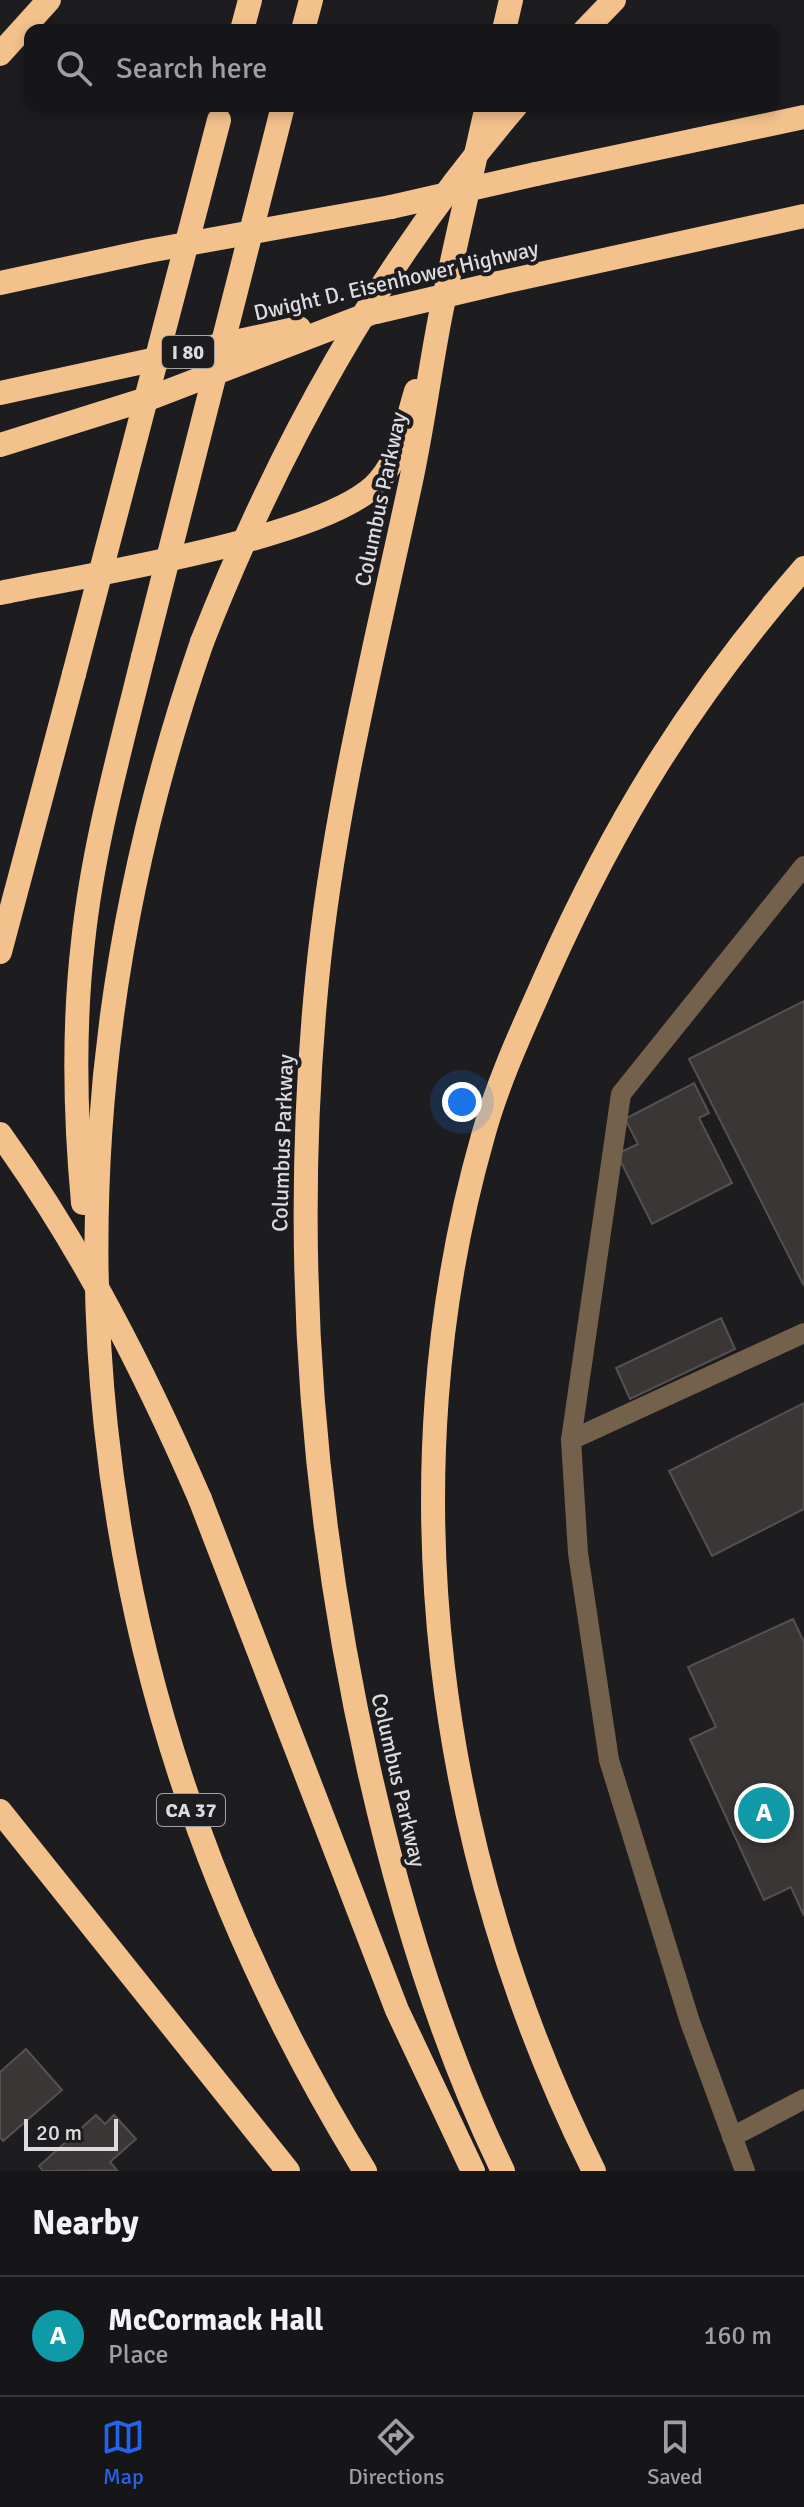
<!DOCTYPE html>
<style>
:root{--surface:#161517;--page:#232224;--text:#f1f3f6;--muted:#9e9fa1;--line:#353436;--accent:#2563eb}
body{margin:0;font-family:Signika,sans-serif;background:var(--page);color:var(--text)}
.scale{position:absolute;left:24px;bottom:20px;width:94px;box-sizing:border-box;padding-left:8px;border:4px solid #dcdbdd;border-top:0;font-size:22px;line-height:28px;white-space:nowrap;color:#dcdbdd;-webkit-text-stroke:6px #1d1c1f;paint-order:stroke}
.you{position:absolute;left:462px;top:1102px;width:28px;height:28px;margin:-20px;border:6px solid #fff;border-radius:50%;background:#1a73e8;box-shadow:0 0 0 12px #1a73e833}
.badge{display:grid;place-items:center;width:52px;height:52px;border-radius:50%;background:var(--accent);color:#fff;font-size:26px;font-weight:700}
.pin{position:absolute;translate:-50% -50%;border:4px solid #fff;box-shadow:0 2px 8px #0006}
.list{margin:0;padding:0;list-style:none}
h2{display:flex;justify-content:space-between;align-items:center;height:104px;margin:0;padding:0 32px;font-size:34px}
h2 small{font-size:26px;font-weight:400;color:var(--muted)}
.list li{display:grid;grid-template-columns:52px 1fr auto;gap:24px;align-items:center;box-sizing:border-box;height:120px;padding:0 32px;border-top:2px solid var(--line)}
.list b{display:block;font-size:30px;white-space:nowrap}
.list p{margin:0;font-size:26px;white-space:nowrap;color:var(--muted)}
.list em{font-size:26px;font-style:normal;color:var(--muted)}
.icon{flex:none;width:44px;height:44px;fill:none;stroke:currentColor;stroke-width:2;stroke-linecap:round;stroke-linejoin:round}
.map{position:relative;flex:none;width:804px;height:2171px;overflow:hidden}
.search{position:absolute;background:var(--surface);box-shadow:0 4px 12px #0003;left:24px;right:24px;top:24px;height:88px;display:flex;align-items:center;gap:20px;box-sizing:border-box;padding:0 28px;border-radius:16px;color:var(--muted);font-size:30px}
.sheet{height:224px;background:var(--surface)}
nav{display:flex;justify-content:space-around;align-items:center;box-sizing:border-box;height:112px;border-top:2px solid var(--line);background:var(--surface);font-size:22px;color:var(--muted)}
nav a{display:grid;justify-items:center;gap:4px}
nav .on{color:var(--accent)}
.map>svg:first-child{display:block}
.building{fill:#3a3635;stroke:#565150;stroke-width:2}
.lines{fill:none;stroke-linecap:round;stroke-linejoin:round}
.minor{stroke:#74614c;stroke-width:20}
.highway{stroke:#f2c18c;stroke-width:24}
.highway-bridge{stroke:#f2c18c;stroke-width:24}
.labels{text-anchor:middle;stroke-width:8;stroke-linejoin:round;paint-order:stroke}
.shield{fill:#1d1c1f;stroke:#a3a2a4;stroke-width:2}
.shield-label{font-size:20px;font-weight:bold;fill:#dcdbdd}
.street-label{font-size:22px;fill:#dcdbdd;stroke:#1d1c1f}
</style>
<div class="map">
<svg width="804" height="2171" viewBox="0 0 804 2171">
<rect width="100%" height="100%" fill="#1d1c1f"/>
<g class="building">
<polygon points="804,1001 804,1286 689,1059"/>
<polygon points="694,1083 709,1113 699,1118 732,1183 652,1224 617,1154 638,1144 625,1119"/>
<polygon points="721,1318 735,1349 630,1399 616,1368"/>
<polygon points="804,1403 804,1509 712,1556 669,1471"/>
<polygon points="793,1619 804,1642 804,1916 791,1887 764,1900 690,1739 716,1727 688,1667"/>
<polygon points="26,2049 62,2090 3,2141 0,2137 0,2072"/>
<polygon points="96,2115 105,2124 114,2115 136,2139 110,2162 117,2170 43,2171 39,2166"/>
</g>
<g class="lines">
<g class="minor">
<polyline points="571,1440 621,1094 804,866"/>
<polyline points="732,2137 804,2099"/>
<polyline points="745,2171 690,2022 609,1760 578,1553 571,1440 804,1333"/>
</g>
<g class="highway">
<polyline points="242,30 250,0"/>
<polyline points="303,30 311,0"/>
<polyline points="504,30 511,0"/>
<polyline points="585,30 614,0"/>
<polyline points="0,54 49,0"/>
<path d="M487,106C472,172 457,237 443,303C430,365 423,428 409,490C374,652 333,815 317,980C291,1246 310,1509 369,1770C400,1907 441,2044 503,2171"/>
<polyline points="536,174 804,117"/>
<polyline points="0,283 148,251 391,207"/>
<polyline points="499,283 804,216"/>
<polyline points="0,393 299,328"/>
<polyline points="0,445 153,397 374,312"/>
<path d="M0,593C80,576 331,538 379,481C400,457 407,421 416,391"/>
<path d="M202,642C20,1167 73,1697 365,2171"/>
<polyline points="0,952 74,674"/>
<path d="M83,1203C75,1116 73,1029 83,942C93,846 120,751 143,657"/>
<polyline points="200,1499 397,2010 473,2171"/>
<polyline points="0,1811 288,2171"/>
<path d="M594,2171C436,1855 385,1479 483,1136C498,1081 523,1028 546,976C616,819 691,698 804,568"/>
</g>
<g class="highway-bridge">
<polyline points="391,207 536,174"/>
<polyline points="376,312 499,283"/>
<path d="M202,642C279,446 378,267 516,106"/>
<polyline points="143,657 283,106"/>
<polyline points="74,674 219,120"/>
<path d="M0,1134C82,1248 144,1370 200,1499"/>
</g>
</g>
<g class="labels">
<g class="shield">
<rect x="162" y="336" width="52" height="32" rx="6"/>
<rect x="157" y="1794" width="68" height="32" rx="6"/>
</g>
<g class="shield-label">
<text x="188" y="359">I 80</text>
<text x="191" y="1817">CA 37</text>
</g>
<g class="street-label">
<text transform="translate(396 280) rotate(-13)" y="8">Dwight D. Eisenhower Highway</text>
<text transform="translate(380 499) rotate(-78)" y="8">Columbus Parkway</text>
<text transform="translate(282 1143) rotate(-88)" y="8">Columbus Parkway</text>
<text transform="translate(399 1780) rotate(77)" y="8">Columbus Parkway</text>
</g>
</g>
</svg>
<div class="scale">20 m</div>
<div class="you"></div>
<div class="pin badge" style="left:764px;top:1813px;background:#0f9aa8">A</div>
<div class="search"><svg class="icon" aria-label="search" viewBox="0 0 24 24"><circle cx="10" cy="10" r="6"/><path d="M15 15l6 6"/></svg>Search here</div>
</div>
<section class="sheet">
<h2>Nearby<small></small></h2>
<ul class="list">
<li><span class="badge" style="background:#0f9aa8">A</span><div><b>McCormack Hall</b><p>Place</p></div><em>160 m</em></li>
</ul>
</section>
<nav>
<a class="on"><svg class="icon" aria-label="map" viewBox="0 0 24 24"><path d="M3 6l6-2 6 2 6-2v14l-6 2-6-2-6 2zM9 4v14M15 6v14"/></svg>Map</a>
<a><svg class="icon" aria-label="directions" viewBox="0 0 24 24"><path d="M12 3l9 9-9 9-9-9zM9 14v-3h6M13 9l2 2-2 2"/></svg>Directions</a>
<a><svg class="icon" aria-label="saved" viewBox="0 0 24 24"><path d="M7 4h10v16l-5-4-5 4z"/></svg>Saved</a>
</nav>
